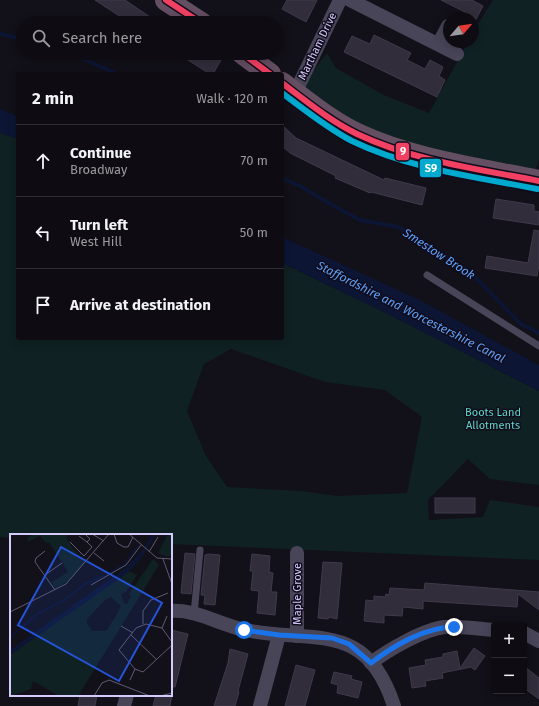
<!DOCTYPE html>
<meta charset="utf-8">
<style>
:root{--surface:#0e0c12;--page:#1c1a20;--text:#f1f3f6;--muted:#9b9b9f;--line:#2e2c32}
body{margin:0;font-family:"Fira Sans",sans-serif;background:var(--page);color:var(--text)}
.controls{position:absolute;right:12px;bottom:12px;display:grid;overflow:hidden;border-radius:4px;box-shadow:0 2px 10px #0003}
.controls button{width:36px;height:36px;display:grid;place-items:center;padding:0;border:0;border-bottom:1px solid var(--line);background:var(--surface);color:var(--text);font:20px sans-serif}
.compass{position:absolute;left:443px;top:12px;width:36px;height:36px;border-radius:50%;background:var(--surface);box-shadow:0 2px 10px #0003;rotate:61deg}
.stop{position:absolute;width:12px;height:12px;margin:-9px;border:3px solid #1a73e8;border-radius:50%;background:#fff}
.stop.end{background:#1a73e8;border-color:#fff;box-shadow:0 1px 4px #0008}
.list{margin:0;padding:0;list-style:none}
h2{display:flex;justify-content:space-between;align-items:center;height:52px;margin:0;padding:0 16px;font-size:17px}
h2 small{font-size:13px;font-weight:400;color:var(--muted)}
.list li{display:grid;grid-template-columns:26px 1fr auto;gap:12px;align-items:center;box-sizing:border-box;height:72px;padding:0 16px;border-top:1px solid var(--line)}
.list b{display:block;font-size:15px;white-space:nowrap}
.list p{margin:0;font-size:13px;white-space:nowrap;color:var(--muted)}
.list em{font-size:13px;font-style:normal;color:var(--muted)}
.icon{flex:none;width:22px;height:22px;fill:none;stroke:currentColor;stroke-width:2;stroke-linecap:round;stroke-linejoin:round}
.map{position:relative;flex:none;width:539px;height:706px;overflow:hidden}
.search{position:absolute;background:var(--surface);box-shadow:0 2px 10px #0003;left:16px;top:16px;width:268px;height:44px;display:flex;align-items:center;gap:10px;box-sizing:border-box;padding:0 14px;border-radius:22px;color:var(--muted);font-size:15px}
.panel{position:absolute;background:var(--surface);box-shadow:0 2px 10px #0003;left:16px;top:72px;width:268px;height:268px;border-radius:4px}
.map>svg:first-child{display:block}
.green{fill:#102123;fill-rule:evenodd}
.water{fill:#0c1533}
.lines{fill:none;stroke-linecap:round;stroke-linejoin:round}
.stream{stroke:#0c1533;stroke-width:4}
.building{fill:#312d3b;stroke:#403a4c}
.lane{stroke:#484559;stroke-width:7}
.street{stroke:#484559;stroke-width:14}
.highway{stroke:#644e62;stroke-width:22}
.bus-1-casing{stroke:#110c1c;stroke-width:9}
.bus-2-casing{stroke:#110c1c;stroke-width:9}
.bus-1{stroke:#f24062;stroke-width:6}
.bus-2{stroke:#00a9ce;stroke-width:6}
.route{stroke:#1a73e8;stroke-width:5}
.labels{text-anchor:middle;stroke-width:3;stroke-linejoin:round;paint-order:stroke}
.street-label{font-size:11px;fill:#d5cafc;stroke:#110c1c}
.park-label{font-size:11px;fill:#5cd7c5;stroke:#110c1c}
.water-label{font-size:12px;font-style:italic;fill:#5ea0f6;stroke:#110c1c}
.inset-river{fill:none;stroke:#0c1533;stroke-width:2}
.inset-road{fill:none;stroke:#605a73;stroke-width:1}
.view{fill:#2654da;fill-opacity:0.15;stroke:#2654da;stroke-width:2}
.inset-edge{fill:none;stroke:#d5cafc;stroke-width:2}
.line-badge{stroke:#110c1c;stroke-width:1.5}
.badge-label{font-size:11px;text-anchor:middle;font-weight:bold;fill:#fff}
</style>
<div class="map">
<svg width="539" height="706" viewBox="0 0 539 706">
<rect width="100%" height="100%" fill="#121018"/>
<g class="green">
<polygon points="493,0 539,0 539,159 534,176 379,139 298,91 327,53 336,68 384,95 429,113 468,42 473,42 473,32"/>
<path d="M0,133L18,139V338H282V263L390,315L539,391V485L490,479L468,459L428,500L429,520L483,517L490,500L539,507V560L171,544V535H11V538L0,537ZM231,349L325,382L385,390L422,417L407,493L337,496L302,491L227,487L206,456L187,411L204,364Z"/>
</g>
<g class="water">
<polygon points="0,109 18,117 18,139 0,133"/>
<polygon points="282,237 420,300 539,365 539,391 390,315 282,263"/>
</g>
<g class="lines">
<g class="stream">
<polyline points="0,34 23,39"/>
<polyline points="62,53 86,60 117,74"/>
<polyline points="282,178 302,187 332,205 360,220 398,227 418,238 470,272 521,324 539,333"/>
</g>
</g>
<g class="building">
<polygon points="95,0 125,0 159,23 130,23"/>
<polygon points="287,0 317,0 306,22 282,9"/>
<polygon points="441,0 472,0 483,6 475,21 473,18 463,16 465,12"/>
<polygon points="374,35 411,53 407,60 425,69 430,60 443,67 439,76 445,80 437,97 344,52 352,36 370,44"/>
<polygon points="177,53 210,53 221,60 213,74 210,74"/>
<polygon points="282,125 296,138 384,180 385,178 426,188 422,205 371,192 370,193 335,178 336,176 290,153 282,146"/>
<polygon points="496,199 534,205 534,211 539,212 539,225 493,218"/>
<polygon points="534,230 539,231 539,265 537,276 485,268 487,256 528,263"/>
<rect x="435" y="498" width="40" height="15"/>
<polygon points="185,553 195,554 191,594 181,593"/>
<polygon points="209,554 220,555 215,605 204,604 205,595 201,595 205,555"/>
<polygon points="252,554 270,556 269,572 273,573 271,592 277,592 275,615 257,613 259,591 251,590 253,571 250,571"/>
<polygon points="323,562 342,563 337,619 329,617 328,619 318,618"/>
<polygon points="425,583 539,592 539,610 518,594 517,607 423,601 423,609 403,607 402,616 384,615 384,623 364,621 366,600 374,601 374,596 385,597 386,594 389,595 390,588 424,590"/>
<polygon points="171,630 188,634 175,687 171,687"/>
<polygon points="474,648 485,656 475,670 471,667 442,673 443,678 425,681 426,686 412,688 409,668 426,665 425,660 443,657 443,654 457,651 460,668"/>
<polygon points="230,649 248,654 238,691 239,692 235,706 214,706 228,663"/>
<polygon points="296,665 315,670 305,706 285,706"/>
<polygon points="524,666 539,678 539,699 524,688"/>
<polygon points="334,672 352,676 351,679 362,682 358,698 337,693 338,685 331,683"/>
<polygon points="80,695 97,695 95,706 78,706"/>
<polygon points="156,695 172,695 170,706 153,706"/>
</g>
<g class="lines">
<g class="lane">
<polyline points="427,275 539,346"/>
<polyline points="194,614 200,550"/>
</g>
<g class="street">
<polyline points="350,0 457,54"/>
<polyline points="439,43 448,26"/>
<polyline points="295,93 340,0"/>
<path d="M171,611C195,609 221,625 245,630C314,644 366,619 394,706"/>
<polyline points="524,633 539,641"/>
<polyline points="297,636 297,553"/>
<path d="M371,663C388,650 424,629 445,627C461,626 478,629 494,630"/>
<polyline points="124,706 127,695"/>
<polyline points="260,706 279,635"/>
</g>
<g class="highway">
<polyline points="166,0 201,23"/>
<polyline points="242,53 270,74"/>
<path d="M282,83C306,101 330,121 357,134C412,160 480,169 539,181"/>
</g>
<defs>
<g id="bus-1">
<polyline points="166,0 201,23"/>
<polyline points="242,53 270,74"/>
<path d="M282,83C306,101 330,121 357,134C414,161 478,169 539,181"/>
</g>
<path id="bus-2" d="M282,93C305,110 327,128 352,141C410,169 476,177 537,189"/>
</defs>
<use href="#bus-1" class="bus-1-casing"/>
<use href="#bus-2" class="bus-2-casing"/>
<use href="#bus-1" class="bus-1"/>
<use href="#bus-2" class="bus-2"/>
</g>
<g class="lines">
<path class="route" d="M244,630L279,635L332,638L349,644L371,663C393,646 425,627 454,627"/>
</g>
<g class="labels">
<g class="street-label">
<text transform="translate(317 46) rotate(-64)" y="4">Martham Drive</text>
<text transform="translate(297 594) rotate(-90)" y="4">Maple Grove</text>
</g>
<g class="park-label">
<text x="493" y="416">Boots Land<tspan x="493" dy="13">Allotments</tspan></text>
</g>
<g class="water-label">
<text transform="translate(439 254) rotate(33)" y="4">Smestow Brook</text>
<text transform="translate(411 312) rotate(27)" y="4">Staffordshire and Worcestershire Canal</text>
</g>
</g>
<g transform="translate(10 534)">
<rect width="162" height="162" fill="#121018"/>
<path d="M23,0H58L57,5L63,15L76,28L58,47L45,55L42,48L58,38L39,8L36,9L30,2L18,8L17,4ZM158,0H162V21L157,23L148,19ZM143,25L149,31L68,162H49L23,147L21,155L0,162V121L119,37L127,41L116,58L111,60L114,69L117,70L121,62L119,60ZM101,63L111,72L106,82L96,97H82L77,90V85L95,66Z" fill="#102123" fill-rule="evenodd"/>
<path d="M142,0H146L141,9L129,27L116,40L0,121V116L113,36L133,16Z" fill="#0c1533"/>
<path class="inset-river" d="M99,39L114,30L128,12M0,104L27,80L53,67L75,50L93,42"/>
<path class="inset-road" d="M82,0L94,7M104,0L107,9L114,13H118L123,3M119,0L147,24L162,25M69,2L77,8L80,5L76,1M60,8L74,22L82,13L77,8M35,17L26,24L25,28L45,56M139,18L148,3M84,19L94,27M153,25L162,50M35,41L52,29M81,51L116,31L131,11M0,78L56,50L99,0M133,90V77L141,66L158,59M111,92L123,99M152,94L157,82M121,101L147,126M162,108L152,94L136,90L126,94L109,116L125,135L133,138L162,111M120,146L125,135M84,162L92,149L99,146L140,162M150,162L162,159"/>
<path class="view" d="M51,13L152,69L109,147L8,91Z"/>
<rect width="162" height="162" class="inset-edge"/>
</g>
<g class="line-badge">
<rect x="395" y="142" width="15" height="19" rx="4" fill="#f24062"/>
<rect x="419" y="158" width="23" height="20" rx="4" fill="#00a9ce"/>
</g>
<g class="badge-label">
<text x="403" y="155">9</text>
<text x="431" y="172">S9</text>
</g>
</svg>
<div class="controls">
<button>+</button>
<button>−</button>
</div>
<svg class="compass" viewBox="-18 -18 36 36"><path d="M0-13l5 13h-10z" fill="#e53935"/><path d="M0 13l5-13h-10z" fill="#9b9b9f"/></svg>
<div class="stop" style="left:244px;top:630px"></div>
<div class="stop end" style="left:454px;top:627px"></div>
<div class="search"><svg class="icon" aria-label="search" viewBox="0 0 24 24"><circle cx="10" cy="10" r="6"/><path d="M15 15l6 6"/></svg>Search here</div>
<section class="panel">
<h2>2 min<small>Walk · 120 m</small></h2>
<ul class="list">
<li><svg class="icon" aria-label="ahead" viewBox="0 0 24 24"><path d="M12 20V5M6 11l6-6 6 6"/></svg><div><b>Continue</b><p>Broadway</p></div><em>70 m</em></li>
<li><svg class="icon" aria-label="left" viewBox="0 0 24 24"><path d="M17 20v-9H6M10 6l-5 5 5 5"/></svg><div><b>Turn left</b><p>West Hill</p></div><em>50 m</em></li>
<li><svg class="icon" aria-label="arrive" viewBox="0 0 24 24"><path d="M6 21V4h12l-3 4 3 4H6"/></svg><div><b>Arrive at destination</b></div></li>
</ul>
</section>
</div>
